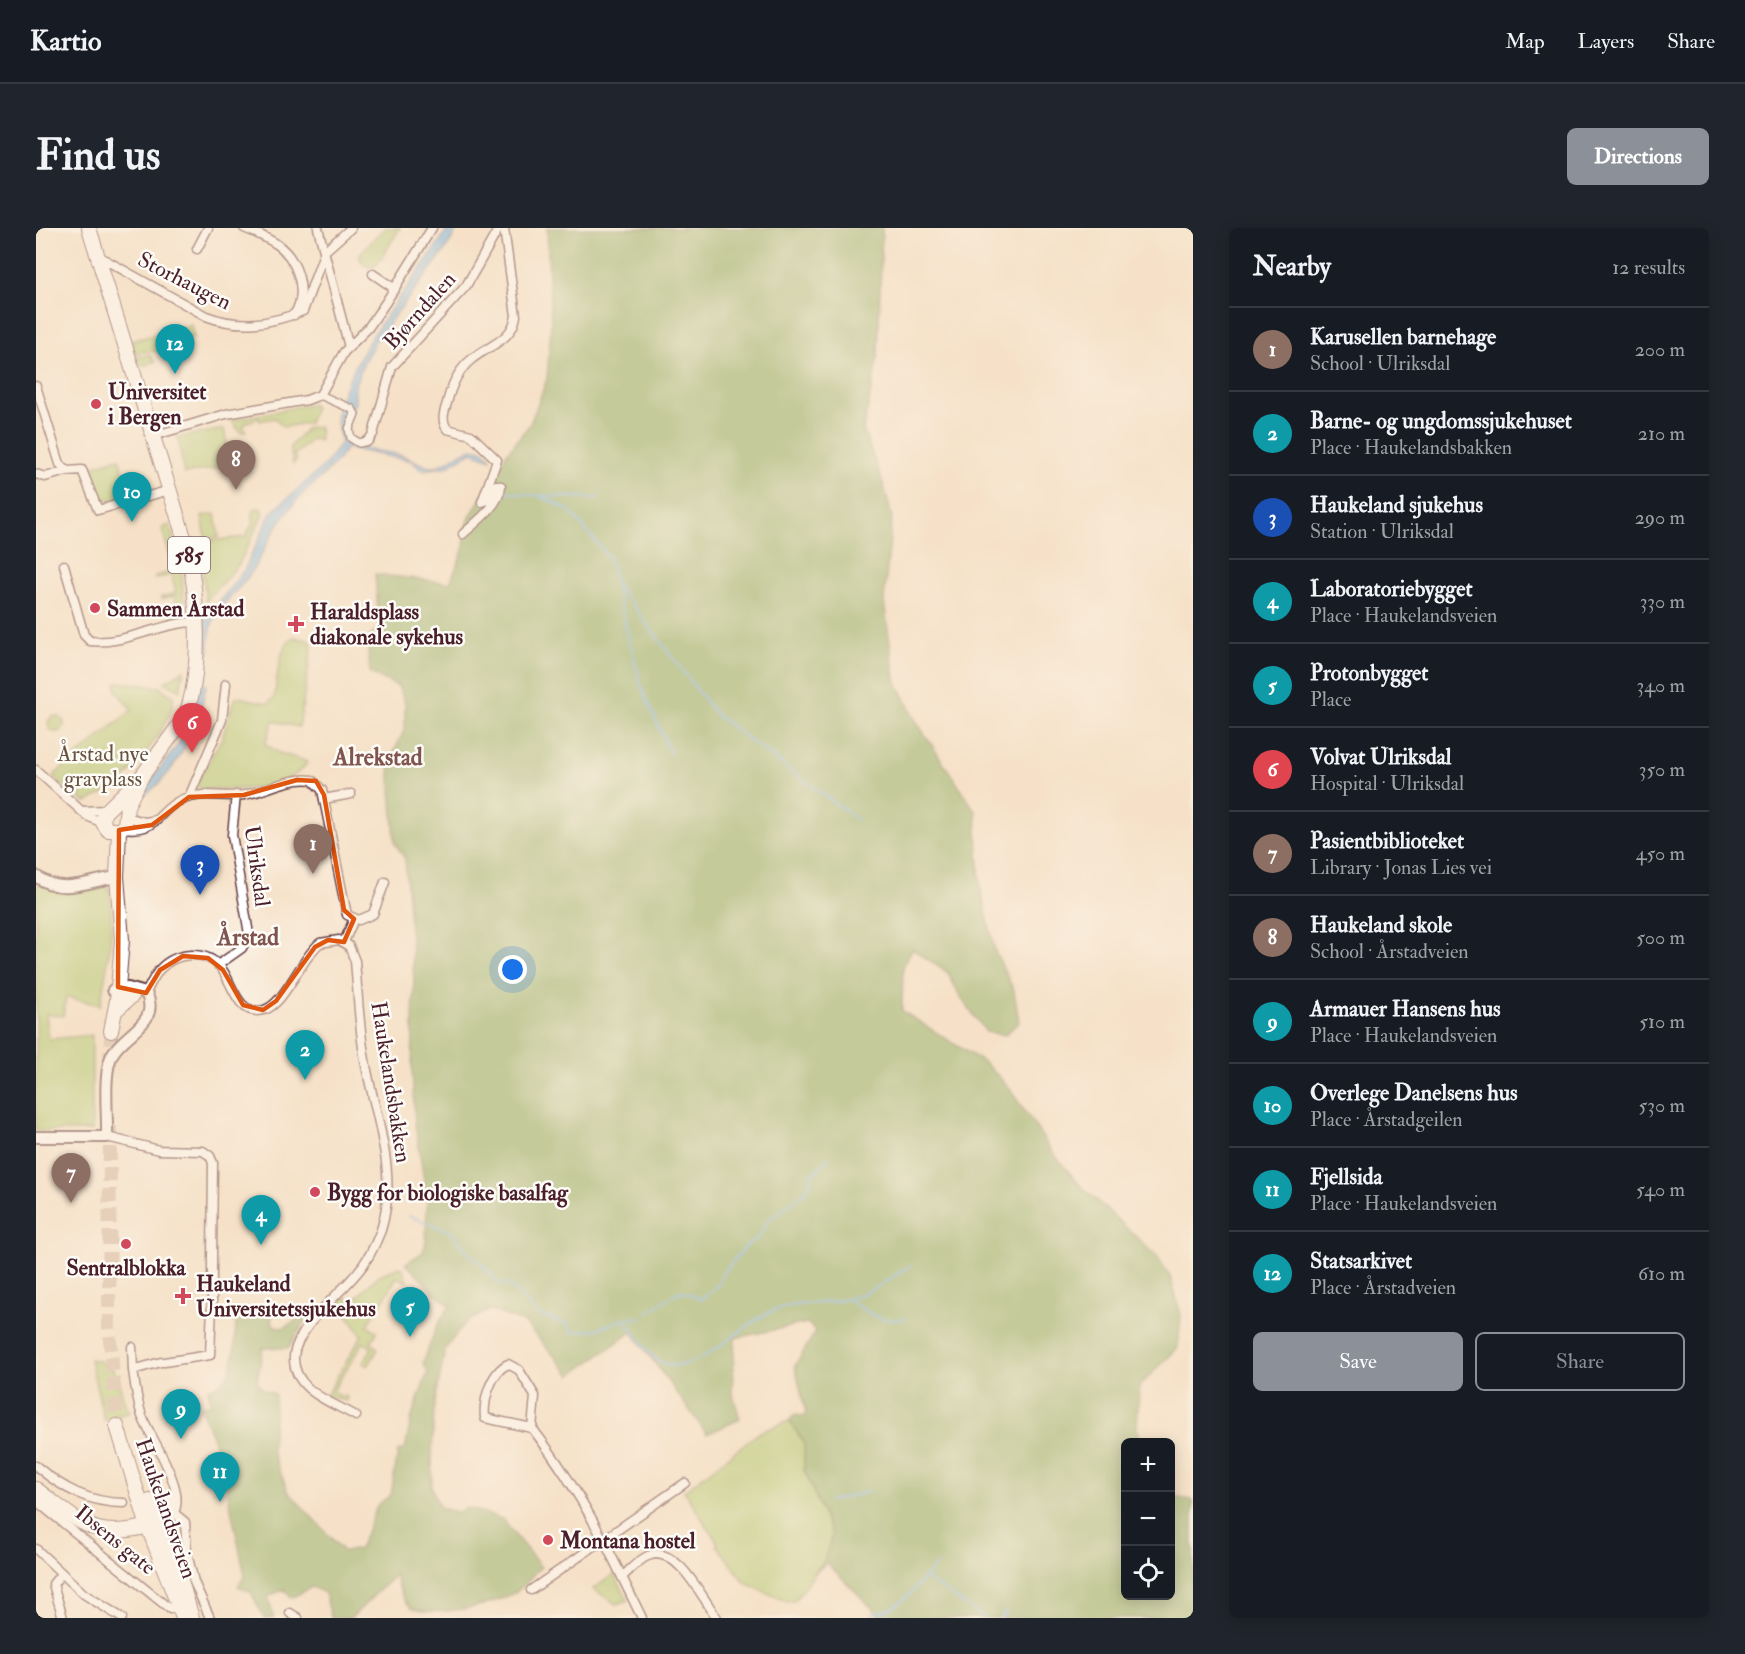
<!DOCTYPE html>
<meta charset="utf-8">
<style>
:root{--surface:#171b24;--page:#20242c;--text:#f1f3f6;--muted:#9ea1a6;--line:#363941;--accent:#8c9099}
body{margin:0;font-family:"IM FELL Double Pica",serif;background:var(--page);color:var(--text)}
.controls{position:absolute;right:18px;bottom:18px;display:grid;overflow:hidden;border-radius:9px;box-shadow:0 3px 15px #0003}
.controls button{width:54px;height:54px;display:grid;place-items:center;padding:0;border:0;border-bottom:2px solid var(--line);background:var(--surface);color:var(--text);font:30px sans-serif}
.you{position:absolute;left:477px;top:742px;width:21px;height:21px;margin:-15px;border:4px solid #fff;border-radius:50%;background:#1a73e8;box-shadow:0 0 0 9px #1a73e833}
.badge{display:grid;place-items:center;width:39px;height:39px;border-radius:50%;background:var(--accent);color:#fff;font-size:20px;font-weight:700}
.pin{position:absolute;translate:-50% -50px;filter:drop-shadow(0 2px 3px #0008)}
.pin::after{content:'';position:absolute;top:32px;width:21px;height:18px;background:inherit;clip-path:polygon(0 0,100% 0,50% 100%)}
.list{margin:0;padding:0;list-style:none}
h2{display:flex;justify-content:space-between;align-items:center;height:78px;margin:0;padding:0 24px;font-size:26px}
h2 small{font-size:20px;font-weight:400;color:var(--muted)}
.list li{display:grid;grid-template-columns:39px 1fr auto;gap:18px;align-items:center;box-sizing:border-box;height:84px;padding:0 24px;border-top:2px solid var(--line)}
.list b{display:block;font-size:22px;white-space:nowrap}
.list p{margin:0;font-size:20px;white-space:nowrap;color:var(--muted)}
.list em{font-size:20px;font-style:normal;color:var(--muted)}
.actions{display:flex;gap:12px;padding:18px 24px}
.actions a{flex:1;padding:14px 0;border:2px solid var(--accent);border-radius:9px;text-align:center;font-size:21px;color:var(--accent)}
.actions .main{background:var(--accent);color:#fff}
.icon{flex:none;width:33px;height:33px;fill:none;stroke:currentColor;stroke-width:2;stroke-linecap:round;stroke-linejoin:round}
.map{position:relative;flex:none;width:1157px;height:1390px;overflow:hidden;border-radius:9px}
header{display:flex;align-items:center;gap:36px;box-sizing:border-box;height:84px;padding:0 30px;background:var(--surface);border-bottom:2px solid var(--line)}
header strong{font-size:28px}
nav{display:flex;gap:33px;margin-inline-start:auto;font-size:21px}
.intro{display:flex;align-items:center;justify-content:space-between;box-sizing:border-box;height:144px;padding:0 36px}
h1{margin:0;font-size:42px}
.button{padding:15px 27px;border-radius:9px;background:var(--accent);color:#fff;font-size:21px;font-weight:700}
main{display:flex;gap:36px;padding:0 36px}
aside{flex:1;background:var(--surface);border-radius:9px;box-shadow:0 3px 15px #0003}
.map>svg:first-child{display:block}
.green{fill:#adca71;stroke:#7c744e;stroke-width:1.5}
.forest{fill:#8aae63;stroke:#6a6647;stroke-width:1.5}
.water{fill:#70b2e5;stroke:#5d6888;stroke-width:1.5}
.pier{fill:#f6e1c8}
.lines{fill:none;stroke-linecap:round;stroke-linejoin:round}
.stream{stroke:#70b2e5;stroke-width:2}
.primary-tunnel{stroke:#d4baa9;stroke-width:14;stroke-dasharray:14 7;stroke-linecap:butt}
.pedestrian-casing{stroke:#643c43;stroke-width:10}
.minor-casing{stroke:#643c43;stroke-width:11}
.tertiary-casing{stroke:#643c43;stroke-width:14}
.primary-casing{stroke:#643c43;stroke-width:16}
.pedestrian{stroke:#fff;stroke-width:7}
.minor{stroke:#fff;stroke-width:8}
.tertiary{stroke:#fff;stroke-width:10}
.primary{stroke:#fff;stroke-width:14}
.marked{fill:none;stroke:#e0560e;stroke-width:4.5;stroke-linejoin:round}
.poi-dot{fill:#d1495b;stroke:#fdfcf7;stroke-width:2}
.labels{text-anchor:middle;stroke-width:5;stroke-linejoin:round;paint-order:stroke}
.shield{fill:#fdfcf7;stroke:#806168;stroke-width:1.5}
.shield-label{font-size:21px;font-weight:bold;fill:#4a1f2b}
.street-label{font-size:22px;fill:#4a1f2b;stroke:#fdfcf7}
.poi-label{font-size:22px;font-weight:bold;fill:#4a1f2b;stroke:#fdfcf7;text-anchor:start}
.park-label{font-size:22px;fill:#685240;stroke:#fdfcf7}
.neighbourhood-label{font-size:24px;font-weight:bold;fill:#80544f;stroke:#fdfcf7}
</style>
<header>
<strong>Kartio</strong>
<nav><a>Map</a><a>Layers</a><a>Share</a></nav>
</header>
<div class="intro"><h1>Find us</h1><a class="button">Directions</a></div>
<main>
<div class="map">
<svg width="1157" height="1390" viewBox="0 0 1157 1390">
<rect width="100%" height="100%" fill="#fdfcf7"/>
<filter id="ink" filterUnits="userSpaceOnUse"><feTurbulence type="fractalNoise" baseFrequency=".0167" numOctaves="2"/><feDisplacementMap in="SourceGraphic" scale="12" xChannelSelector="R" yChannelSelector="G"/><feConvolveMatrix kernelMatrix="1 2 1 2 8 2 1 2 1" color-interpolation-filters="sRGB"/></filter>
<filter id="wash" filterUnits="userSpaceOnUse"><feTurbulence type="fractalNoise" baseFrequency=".008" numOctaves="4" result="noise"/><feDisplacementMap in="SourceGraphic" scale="24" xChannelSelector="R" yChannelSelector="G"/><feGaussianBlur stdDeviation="1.35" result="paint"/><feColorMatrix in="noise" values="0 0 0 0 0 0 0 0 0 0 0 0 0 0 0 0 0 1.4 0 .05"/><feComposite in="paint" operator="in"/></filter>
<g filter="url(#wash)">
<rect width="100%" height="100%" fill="#f6e1c8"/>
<g class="green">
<polygon points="348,0 364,0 341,37 334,40 326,35 323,27"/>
<polygon points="155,97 158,109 141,114 145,133 136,134 134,127 128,128 120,123 99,125 95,113"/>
<polygon points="114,127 119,134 103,139 100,129"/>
<polygon points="276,176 279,179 273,195 247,199 239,190 224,193 223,190 211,194 207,199 210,204 204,204 195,192"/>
<polygon points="283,199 284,212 281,213 278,210 258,227 261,231 257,236 254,219 271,200"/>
<polygon points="188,201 195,238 148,246 142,209"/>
<polygon points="83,230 95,266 68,274 61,267 53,240"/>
<polygon points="225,280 227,286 203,336 170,373 164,317 172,313 209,309 217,295 217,281"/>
<polygon points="179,286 183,309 170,311 166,288"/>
<polygon points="134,297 146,347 149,385 147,391 138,393 138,389 143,387 138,368 126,371 125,369 140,365 135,347 119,351 119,348 137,343 126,300"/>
<path d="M257,409L274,413L276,417L263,499L237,493L229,516L243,525L272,534C252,564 198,562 166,561L160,557L186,510L198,472L202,469L231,475L238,470C242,451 241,421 257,409Z"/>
<polygon points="148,442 144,462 129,455 129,454"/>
<path d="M82,454L123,459L137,468C142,485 98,544 83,556C73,564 61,569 50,574L43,571L46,568L38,559L32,563L17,548L96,482L81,464L80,457Z"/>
<circle cx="20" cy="496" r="8"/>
<path d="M0,655L10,658L66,657L73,660C80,699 71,738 64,777L30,769L27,788L10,786L13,811L56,807V903H0Z"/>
<polygon points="364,1039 367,1040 371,1054 361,1049 332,1097 341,1104 335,1114 342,1121 332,1138 327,1135 336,1120 327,1114 297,1163 306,1169 308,1167 311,1169 310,1173 290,1168 326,1107 301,1074 309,1069 317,1073 343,1047"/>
<path d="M54,1131C93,1137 78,1164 94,1184L68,1192Z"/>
<polygon points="753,1193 768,1214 768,1242 796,1307 788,1333 759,1372 751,1374 709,1355 681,1317 682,1315 648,1263 724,1204"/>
<polygon points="578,1346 592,1372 580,1376 557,1361"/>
</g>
<path class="forest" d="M511,0H846L842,129L827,202L847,255L856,289L848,373L859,450L880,493L940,584L944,658L959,723L978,763L983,794L969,807L950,804L925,770L912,745L876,721L867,739L866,783L949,835L971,857L1017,925L1044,957L1121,1028L1134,1048L1145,1087L1142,1120L1103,1158L1101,1201L1106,1214H1090V1368H1134L1135,1269L1157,1272V1390H846L791,1335L777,1346L788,1333L796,1307L768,1241V1214L753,1193L758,1187L769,1188L770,1185L759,1138L780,1103L771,1095L699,1110L696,1163L704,1191L671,1206L596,1104L535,1147L488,1094L454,1082L430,1094L409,1121L398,1180L396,1233V1260L404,1280L421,1284L432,1280L466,1291L505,1339C497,1345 493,1353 486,1359C467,1377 399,1390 376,1380C367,1372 362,1358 359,1347L315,1390H295L289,1365L276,1359L255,1370L248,1361L232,1369L238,1390H228L215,1364L202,1358L209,1348L184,1228L164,1179L175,1175L172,1161C203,1152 198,1118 200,1092L219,1084L235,1085L237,1097L247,1100L275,1084L252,1120H227L221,1153L226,1161L239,1166L236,1223L252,1263L308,1324L323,1321L342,1276L355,1267L362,1223L369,1221L376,1188L392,1144L387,1135L400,1100L414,1077C393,1064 386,1048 369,1036L387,1024L390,1014L391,971L379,896L376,842L378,752L369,631L359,615L353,535L369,500V475L362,458L334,445L331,412L343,399L339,346L414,355L428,320L430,298L435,287L471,225L494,196L511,151L515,99Z"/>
<path class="water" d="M412,0H422L410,21L340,112L327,136L319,156V175L309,191L310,209C323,225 351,222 370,229C375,231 392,239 395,239C414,239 438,204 455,231L436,224L410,239L385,242L376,233L310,220C298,242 276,255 260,273C239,297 232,316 216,343C206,360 188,371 179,389C171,404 174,426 172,443C168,484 146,541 110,566L107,563L147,510L156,490L168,430V393L209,341L235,285L289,237L305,215C304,206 300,197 301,188C303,171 310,157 318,141C343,89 383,50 412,0Z"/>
<polygon class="pier" points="167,426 176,428 175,446 173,455 167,455 163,459"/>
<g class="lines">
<g class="stream">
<polyline points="467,263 504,268 533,282 573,330 604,455 634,525"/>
<polyline points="506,268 563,270"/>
<polyline points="579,354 681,488 822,592"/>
<path d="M373,988L415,1004L434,1027L446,1036L463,1056H472L503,1087L533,1097L535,1104L559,1102L588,1091C603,1107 612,1135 635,1137C667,1141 705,1097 734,1084C758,1073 786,1077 811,1071C834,1066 856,1049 875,1037"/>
<path d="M813,1072C831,1084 847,1097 870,1090"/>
<polyline points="612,1084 642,1064 649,1064 665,1071 684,1055 686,1046 713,1015 723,1009 733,991 767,966 774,956 776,946 793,930"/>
<polyline points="590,1091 608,1089"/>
<polyline points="793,1273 832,1264"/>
<polyline points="889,1350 949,1390"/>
<path d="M845,1384C870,1378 882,1353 901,1337"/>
<polyline points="835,1390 839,1384 845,1384 851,1390"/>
<polyline points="964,1390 970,1384"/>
</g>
</g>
</g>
<g filter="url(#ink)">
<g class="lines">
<g class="primary-tunnel">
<polyline points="74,837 75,803"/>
<polyline points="74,898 73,1100 81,1198"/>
</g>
<defs>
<polyline id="pedestrian" points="284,167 316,181 319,186 313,201 315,210 323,215 332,213"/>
<g id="minor">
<path d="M208,0C218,4 229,9 239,15C261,29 273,64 258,87"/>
<polyline points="282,0 313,119"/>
<polyline points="161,21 172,0"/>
<path d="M62,28L170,88C204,101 234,96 267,83L289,23L315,0"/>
<polyline points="337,46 359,61"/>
<polyline points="0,158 24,236 31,243 46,242 62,282 134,262"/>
<polyline points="117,208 190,186 271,172 284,167 308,124 332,100 350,74 396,0"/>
<polyline points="332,213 337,206 356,139 430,58 463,0"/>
<polyline points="0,246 9,249 31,243"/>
<path d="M427,306C440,294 464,277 465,258L460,257L452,272L446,274L461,232L435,207L411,201C405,192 408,184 411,175C415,158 422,142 436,131C453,117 476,113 480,88L468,0"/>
<path d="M28,337L48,407L54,413C89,417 125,394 160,394"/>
<polyline points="0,542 51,588 67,595"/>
<polyline points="153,569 186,492 190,456"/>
<polyline points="288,571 315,566"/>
<polyline points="46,583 70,582"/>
<polyline points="91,589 109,594 121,592"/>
<path d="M87,600C124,605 120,582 147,571C166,563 188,570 208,567C231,563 252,549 276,552L286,562L311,687L323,692L337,686L349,654"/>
<polyline points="308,714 318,691"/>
<polyline points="182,737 206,720 213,706 196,607 200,567"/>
<path d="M110,765C114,757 118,748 124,741C140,724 170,721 185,740C197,755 201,789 228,782C249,776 265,730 284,715L303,712L313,718L319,733C322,766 323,800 329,832C339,889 363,945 345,1002C339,1018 331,1034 320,1046C303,1067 259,1101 258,1129C257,1163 296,1174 320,1188"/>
<polyline points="71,909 123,922 167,923 174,928 177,935 176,1031"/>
<polyline points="176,1074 176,1034"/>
<polyline points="96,1119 97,1142"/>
<polyline points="128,1134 174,1127 176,1077"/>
<path d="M472,1136L483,1142L499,1168L496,1200L449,1190C447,1172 455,1144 472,1136Z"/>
<path d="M496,1200C532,1246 561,1297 586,1349"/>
<path d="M0,1238C26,1260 53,1275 88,1275"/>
<polyline points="0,1273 134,1381"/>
<polyline points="114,1274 140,1269"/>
<polyline points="138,1285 149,1294 151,1325 158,1354 174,1390"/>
<polyline points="118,1286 131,1280 140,1270"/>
<path d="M122,1296C168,1283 115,1213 106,1188C101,1173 99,1158 97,1142L125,1134"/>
<polyline points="0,1321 48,1366 86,1390"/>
<polyline points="24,1347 17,1356 27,1390"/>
<polyline points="495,1362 649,1255"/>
<polyline points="254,1385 262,1390"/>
<path d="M606,1390L586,1349C594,1342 602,1332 612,1328C640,1315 667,1371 681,1390"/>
</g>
<g id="tertiary">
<path d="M0,648C25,668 52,653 81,649"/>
<path d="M0,909H71C72,886 66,844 77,825C90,804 125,794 110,765L92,760L77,762"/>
</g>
<g id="primary">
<path d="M53,0L151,319C162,366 167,444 149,489L106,548L91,578L89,597L83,602H72L67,595L68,585L106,548"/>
<polyline points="80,782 96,768"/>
<polyline points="75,803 81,772 86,712 81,649 83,602"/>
<polyline points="81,1198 112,1299 147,1390"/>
<path d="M0,1261C48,1297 58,1314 121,1296"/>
<polyline points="114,1273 139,1352"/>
<polyline points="138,1342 144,1349 156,1390"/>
</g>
</defs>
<use href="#pedestrian" class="pedestrian-casing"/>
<use href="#minor" class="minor-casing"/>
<use href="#tertiary" class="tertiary-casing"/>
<use href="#primary" class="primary-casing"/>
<use href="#pedestrian" class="pedestrian"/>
<use href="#minor" class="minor"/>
<use href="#tertiary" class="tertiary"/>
<use href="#primary" class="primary"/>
</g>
</g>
<path d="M0 0H1157V1390H0ZM261,552L280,553L288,567L308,682L318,691L308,714L292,712L279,719L240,773L227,782L207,777L187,742L172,730L147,728L124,742L110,765L82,759L83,602L116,597L153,569L208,567Z" fill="#f6e1c8" fill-opacity=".55" fill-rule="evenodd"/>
<path class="marked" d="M261,552L280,553L288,567L308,682L318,691L308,714L292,712L279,719L240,773L227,782L207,777L187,742L172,730L147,728L124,742L110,765L82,759L83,602L116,597L153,569L208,567Z"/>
<g class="poi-dot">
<circle cx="60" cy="176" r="6"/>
<circle cx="59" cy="380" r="6"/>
<path d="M257 387h6v6h6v6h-6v6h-6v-6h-6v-6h6z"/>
<circle cx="279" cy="964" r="6"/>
<circle cx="90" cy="1016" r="6"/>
<path d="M144 1059h6v6h6v6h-6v6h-6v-6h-6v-6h6z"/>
<circle cx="512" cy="1312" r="6"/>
</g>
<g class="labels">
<rect class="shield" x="132" y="309" width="42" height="36" rx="4.5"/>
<g class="shield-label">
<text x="153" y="334">585</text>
</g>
<g class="street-label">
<text transform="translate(149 52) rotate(27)" y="8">Storhaugen</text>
<text transform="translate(383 82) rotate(-48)" y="8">Bjørndalen</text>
<text transform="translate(222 638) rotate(82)" y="8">Ulriksdal</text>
<text transform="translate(356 854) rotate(81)" y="8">Haukelandsbakken</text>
<text transform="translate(131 1280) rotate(71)" y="8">Haukelandsveien</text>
<text transform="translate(80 1311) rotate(39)" y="8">Ibsens gate</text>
</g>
<g class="poi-label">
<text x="72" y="171">Universitet<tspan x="72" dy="25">i Bergen</tspan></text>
<text x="71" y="388">Sammen Årstad</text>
<text x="274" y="391">Haraldsplass<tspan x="274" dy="25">diakonale sykehus</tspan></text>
<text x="291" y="972">Bygg for biologiske basalfag</text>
<text x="90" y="1047" text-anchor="middle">Sentralblokka</text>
<text x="160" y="1063">Haukeland<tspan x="160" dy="25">Universitetssjukehus</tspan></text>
<text x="524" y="1320">Montana hostel</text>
</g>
<g class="park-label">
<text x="67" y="533">Årstad nye<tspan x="67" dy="25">gravplass</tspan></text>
</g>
<g class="neighbourhood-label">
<text x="342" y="537">Alrekstad</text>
<text x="212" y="717">Årstad</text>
</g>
</g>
</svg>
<div class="controls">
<button>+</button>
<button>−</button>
<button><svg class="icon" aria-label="locate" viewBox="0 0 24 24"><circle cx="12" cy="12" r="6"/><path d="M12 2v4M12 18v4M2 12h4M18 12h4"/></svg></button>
</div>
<div class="you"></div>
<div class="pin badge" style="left:277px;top:646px;background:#8d6e63">1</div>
<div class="pin badge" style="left:269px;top:852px;background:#0f9aa8">2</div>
<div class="pin badge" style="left:164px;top:667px;background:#1a4fb4">3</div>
<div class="pin badge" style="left:225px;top:1017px;background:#0f9aa8">4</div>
<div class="pin badge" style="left:374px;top:1109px;background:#0f9aa8">5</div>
<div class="pin badge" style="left:156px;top:525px;background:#e0444e">6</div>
<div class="pin badge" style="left:35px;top:975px;background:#8d6e63">7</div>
<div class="pin badge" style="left:200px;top:262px;background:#8d6e63">8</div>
<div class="pin badge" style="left:145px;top:1211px;background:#0f9aa8">9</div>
<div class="pin badge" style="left:96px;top:294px;background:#0f9aa8">10</div>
<div class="pin badge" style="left:184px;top:1274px;background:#0f9aa8">11</div>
<div class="pin badge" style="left:139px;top:146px;background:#0f9aa8">12</div>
</div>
<aside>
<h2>Nearby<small>12 results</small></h2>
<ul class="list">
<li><span class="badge" style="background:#8d6e63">1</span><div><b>Karusellen barnehage</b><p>School · Ulriksdal</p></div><em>200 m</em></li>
<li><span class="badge" style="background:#0f9aa8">2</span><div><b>Barne- og ungdomssjukehuset</b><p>Place · Haukelandsbakken</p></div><em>210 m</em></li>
<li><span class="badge" style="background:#1a4fb4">3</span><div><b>Haukeland sjukehus</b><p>Station · Ulriksdal</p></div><em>290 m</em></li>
<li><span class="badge" style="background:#0f9aa8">4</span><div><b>Laboratoriebygget</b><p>Place · Haukelandsveien</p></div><em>330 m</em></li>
<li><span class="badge" style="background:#0f9aa8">5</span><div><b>Protonbygget</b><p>Place</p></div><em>340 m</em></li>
<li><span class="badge" style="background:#e0444e">6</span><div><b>Volvat Ulriksdal</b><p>Hospital · Ulriksdal</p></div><em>350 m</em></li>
<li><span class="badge" style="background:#8d6e63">7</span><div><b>Pasientbiblioteket</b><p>Library · Jonas Lies vei</p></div><em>450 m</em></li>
<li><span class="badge" style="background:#8d6e63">8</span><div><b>Haukeland skole</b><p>School · Årstadveien</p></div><em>500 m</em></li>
<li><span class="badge" style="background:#0f9aa8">9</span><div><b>Armauer Hansens hus</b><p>Place · Haukelandsveien</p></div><em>510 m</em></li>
<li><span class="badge" style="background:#0f9aa8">10</span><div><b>Overlege Danelsens hus</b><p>Place · Årstadgeilen</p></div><em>530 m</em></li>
<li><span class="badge" style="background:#0f9aa8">11</span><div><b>Fjellsida</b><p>Place · Haukelandsveien</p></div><em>540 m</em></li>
<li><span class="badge" style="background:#0f9aa8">12</span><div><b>Statsarkivet</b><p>Place · Årstadveien</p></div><em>610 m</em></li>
</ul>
<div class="actions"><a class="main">Save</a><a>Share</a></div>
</aside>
</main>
